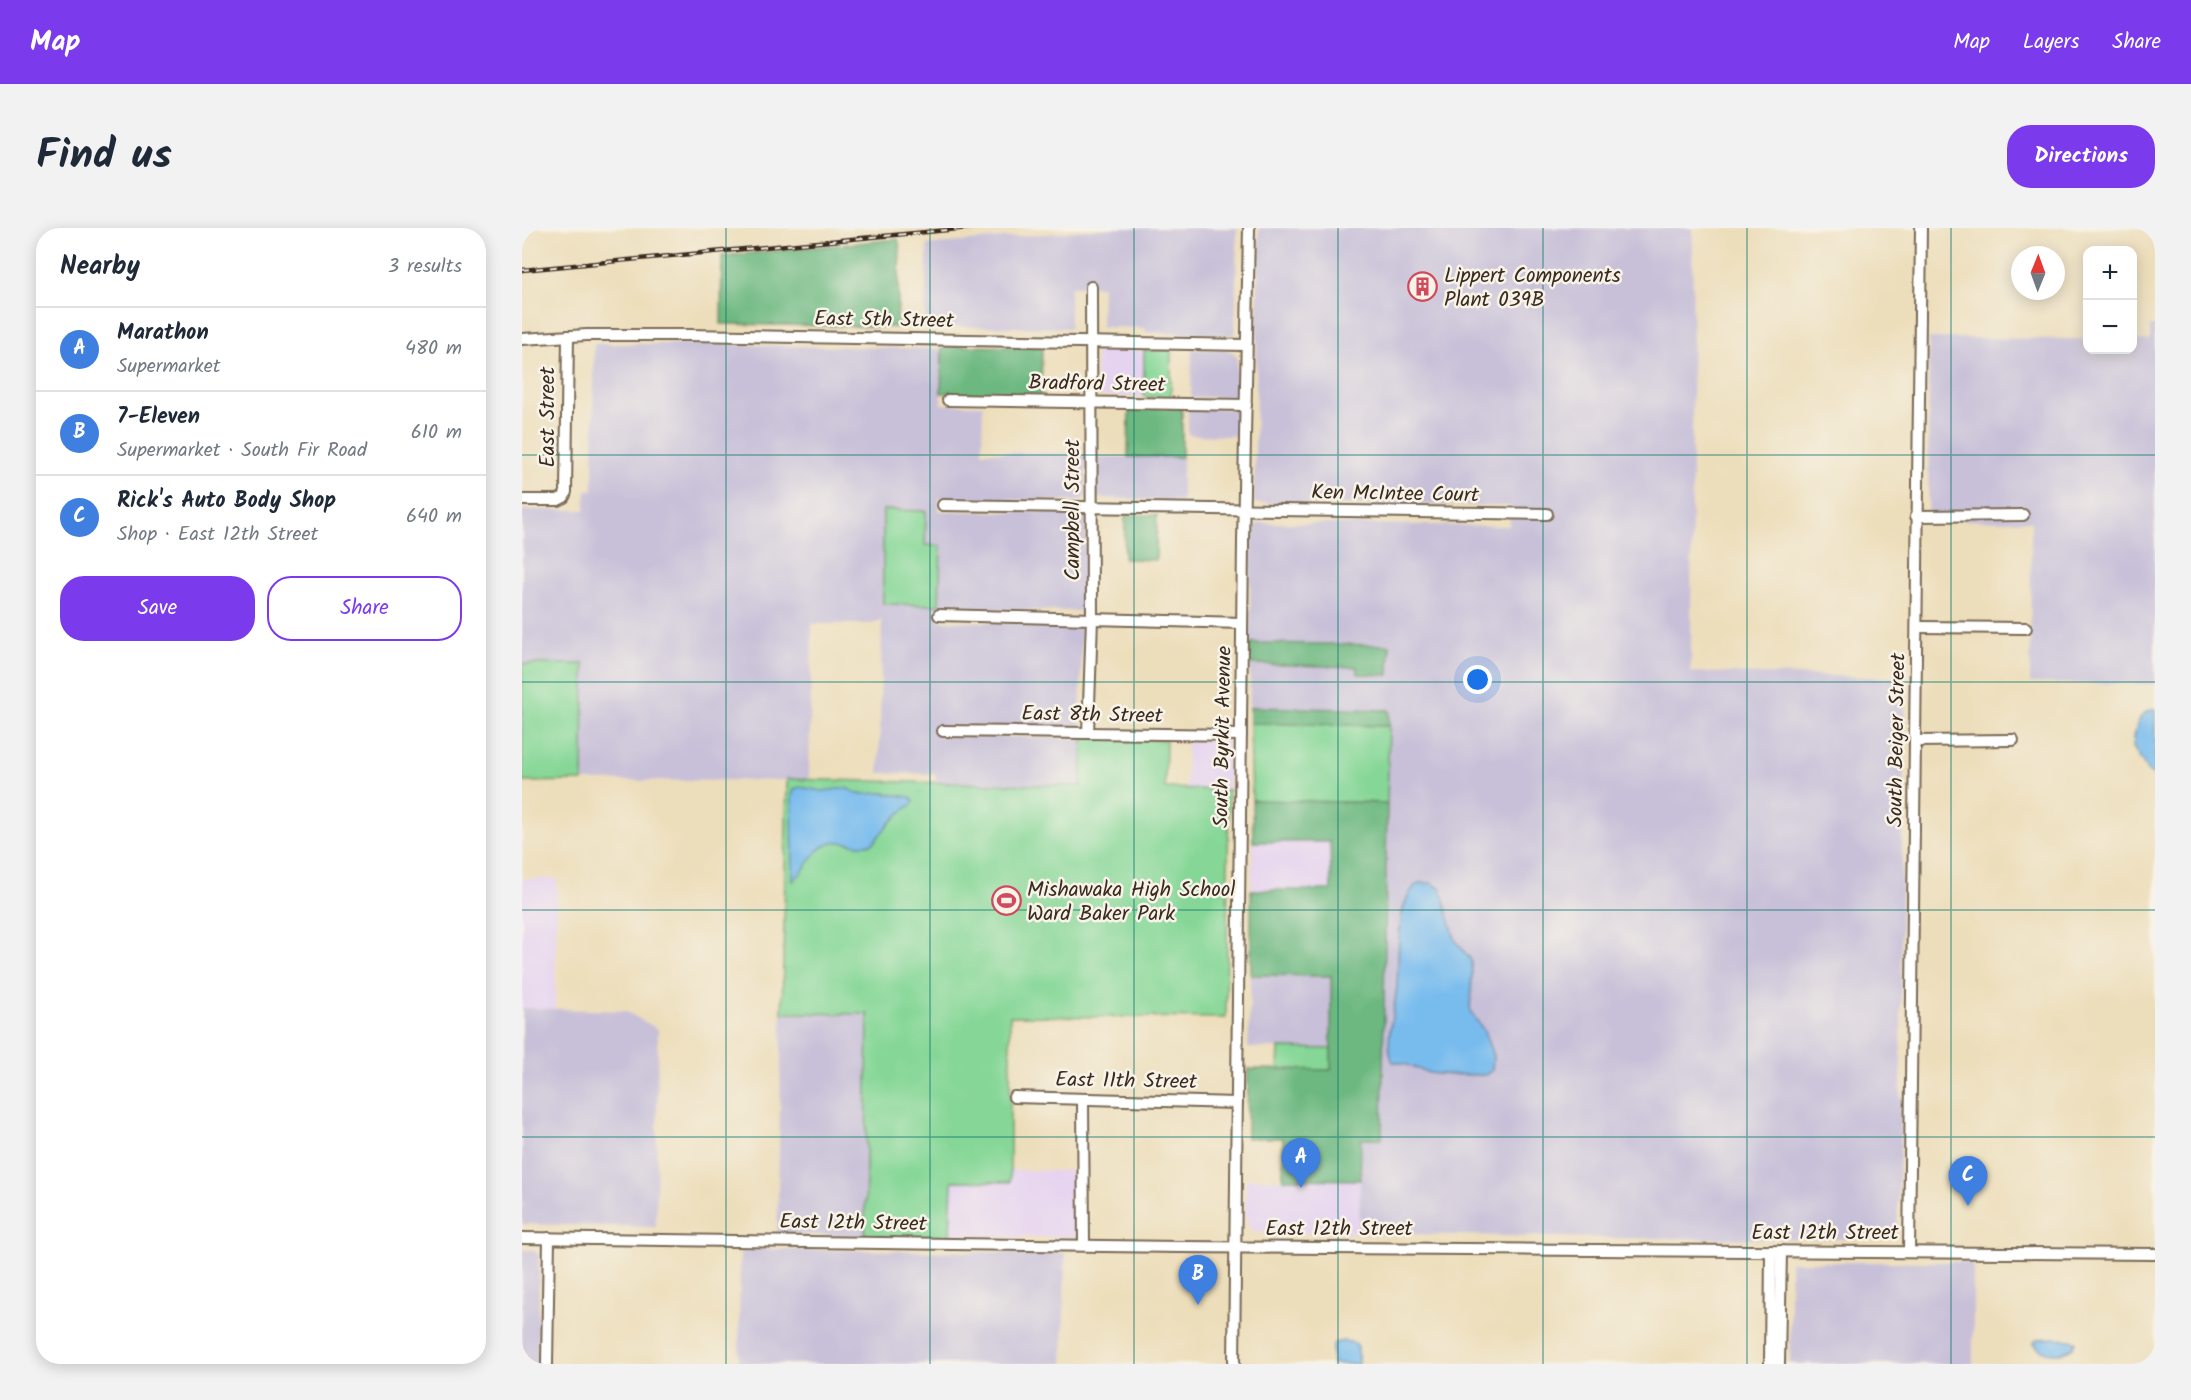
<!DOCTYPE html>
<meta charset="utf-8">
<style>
:root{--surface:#fff;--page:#f2f2f3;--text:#1f2937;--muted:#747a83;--line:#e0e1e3;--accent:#7c3aed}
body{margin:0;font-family:Kalam,sans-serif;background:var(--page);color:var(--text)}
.controls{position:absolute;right:18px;top:18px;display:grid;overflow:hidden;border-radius:12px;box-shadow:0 3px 15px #0003}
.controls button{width:54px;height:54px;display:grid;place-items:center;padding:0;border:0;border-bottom:2px solid var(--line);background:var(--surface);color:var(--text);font:30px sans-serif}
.compass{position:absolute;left:1489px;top:18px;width:54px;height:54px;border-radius:50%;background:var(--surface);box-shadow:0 3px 15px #0003;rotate:1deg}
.you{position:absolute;left:956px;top:452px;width:21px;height:21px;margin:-15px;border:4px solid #fff;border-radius:50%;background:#1a73e8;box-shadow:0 0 0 9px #1a73e833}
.badge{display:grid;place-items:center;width:39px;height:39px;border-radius:50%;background:var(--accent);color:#fff;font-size:20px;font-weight:700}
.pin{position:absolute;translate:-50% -50px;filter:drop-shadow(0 2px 3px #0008)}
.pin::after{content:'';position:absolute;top:32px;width:21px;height:18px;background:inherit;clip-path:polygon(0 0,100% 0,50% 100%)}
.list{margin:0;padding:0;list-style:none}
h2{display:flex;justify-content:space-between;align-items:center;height:78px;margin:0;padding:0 24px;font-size:26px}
h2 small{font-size:20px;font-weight:400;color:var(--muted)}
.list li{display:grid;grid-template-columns:39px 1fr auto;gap:18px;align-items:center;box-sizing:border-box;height:84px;padding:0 24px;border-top:2px solid var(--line)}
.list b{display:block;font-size:22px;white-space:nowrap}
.list p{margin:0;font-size:20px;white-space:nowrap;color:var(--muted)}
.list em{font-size:20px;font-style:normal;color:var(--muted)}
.actions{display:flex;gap:12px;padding:18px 24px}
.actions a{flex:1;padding:14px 0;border:2px solid var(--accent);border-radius:24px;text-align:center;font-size:21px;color:var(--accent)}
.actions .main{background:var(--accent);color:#fff}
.map{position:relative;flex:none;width:1633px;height:1136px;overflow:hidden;border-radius:24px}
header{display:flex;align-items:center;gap:36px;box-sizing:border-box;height:84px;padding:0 30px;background:var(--accent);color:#fff}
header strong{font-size:28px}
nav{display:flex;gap:33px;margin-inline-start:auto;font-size:21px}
.intro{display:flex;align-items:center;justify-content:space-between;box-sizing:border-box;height:144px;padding:0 36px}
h1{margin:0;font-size:42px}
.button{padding:15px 27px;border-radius:24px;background:var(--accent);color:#fff;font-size:21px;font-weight:700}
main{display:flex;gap:36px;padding:0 36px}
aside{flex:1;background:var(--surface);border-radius:24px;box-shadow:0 3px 15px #0003}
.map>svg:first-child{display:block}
.built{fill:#e6d3f0}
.industrial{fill:#c8c0d8;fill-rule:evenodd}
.green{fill:#86d797;stroke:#60805a;stroke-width:1.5}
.forest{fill:#6cb880;stroke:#54714f;stroke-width:1.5}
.water{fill:#78bcee;stroke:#5a7386;stroke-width:1.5}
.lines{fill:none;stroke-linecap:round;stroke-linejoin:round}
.minor-casing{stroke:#796955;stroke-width:14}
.minor{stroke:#fff;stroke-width:10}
.rail-casing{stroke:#3b2a1e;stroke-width:4.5}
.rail{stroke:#f7f3e8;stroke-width:2;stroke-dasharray:7;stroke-linecap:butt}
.grid{fill:none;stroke:#0f766e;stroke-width:1.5;stroke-opacity:0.55}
.labels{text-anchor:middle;stroke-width:5;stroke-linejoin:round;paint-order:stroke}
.poi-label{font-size:21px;fill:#3b2a1e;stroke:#f7f3e8;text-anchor:start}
.street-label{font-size:21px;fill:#3b2a1e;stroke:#f7f3e8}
</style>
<header>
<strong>Map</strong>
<nav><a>Map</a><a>Layers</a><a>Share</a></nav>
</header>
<div class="intro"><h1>Find us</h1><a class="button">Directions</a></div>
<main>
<aside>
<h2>Nearby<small>3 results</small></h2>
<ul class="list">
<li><span class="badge" style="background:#3f7fe0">A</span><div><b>Marathon</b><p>Supermarket</p></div><em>480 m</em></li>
<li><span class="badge" style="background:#3f7fe0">B</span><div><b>7-Eleven</b><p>Supermarket · South Fir Road</p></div><em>610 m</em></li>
<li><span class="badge" style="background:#3f7fe0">C</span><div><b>Rick's Auto Body Shop</b><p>Shop · East 12th Street</p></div><em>640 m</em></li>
</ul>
<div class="actions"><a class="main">Save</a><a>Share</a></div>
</aside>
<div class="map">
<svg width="1633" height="1136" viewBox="0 0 1633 1136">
<rect width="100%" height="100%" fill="#f7f3e8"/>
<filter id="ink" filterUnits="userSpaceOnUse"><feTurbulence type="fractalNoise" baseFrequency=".0167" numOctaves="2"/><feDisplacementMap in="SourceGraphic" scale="12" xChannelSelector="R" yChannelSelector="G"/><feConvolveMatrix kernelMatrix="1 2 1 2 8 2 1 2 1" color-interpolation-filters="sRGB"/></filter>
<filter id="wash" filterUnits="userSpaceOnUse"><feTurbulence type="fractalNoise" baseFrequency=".008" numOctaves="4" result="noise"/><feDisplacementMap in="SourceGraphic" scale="24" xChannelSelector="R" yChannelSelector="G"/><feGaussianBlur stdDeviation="1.35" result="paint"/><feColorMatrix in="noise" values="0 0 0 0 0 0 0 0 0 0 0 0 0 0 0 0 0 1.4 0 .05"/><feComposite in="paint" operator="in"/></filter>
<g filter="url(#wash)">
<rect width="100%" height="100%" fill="#eddebb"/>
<g class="built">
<polygon points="576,121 622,122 622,169 577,168 574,166 574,122"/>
<polygon points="665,512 706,513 707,562 664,561"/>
<polygon points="731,614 808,614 809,662 729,662"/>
<polygon points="0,651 35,651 33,781 0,780"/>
<polygon points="488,942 555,943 555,1006 551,1009 428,1009 429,953 487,953"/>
<polygon points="724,951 838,952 837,1005 740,1005 729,1002 723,984"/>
</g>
<g class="industrial">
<polygon points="589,0 715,0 713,107 624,104 623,100 579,99 580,58 548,58 548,100 403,98 405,17"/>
<polygon points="737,0 1171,0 1169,444 1383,450 1379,677 1379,906 1375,1000 1370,1011 1085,1010 837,1005 839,911 860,911 867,482 728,479 728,436 836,439 836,446 867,447 868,417 728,415 729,310 736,295 987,298 988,278 732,275"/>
<polygon points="1628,98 1633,98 1633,456 1508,455 1509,293 1406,292 1407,110 1565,111 1566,122 1610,122 1611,112 1628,112"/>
<path d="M72,116H181L420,121L419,176L461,177L460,224L564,226V268L558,273L417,270V283L561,285L564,289V380L559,383L417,381V393L560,396L558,501L416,498L415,508L561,510L559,558L414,555V546L357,545L360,392L350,396H290L287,552L61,553L62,437L0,436V282H63L64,262H71ZM361,283H404L403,318L417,377L360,376Z"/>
<polygon points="670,121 704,122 712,125 715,128 714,168 669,170"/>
<polygon points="666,180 711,181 714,183 714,208 666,207"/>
<polygon points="574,229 660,229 660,273 577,270 574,267"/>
<polygon points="729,747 809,748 809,821 726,820"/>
<polygon points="0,780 103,783 136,801 134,999 0,996"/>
<polygon points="260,785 347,786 343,1008 255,1006"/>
<polygon points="218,1021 543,1025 541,1136 217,1136"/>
<polygon points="0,1022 12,1022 17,1028 16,1136 0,1136"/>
<rect x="1268" y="1034" width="183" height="102"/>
</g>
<g class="green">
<polygon points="649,121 649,169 622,169 622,122"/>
<polygon points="361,282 404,283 403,317 419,318 417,377 361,376"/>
<polygon points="0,436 62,436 61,553 0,554"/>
<polygon points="728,495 867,498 865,575 730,572"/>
<polygon points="561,510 644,512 643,560 707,562 704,790 488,788 488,954 430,953 428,1009 343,1008 346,786 260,785 265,551 559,558"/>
<polygon points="757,820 809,821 809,842 756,841"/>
</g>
<g class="forest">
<polygon points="376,11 378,20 375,99 199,96 200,28"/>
<polygon points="430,118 520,119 519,167 419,165 420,121"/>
<polygon points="607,179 660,180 660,229 606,229"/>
<polygon points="603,287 635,287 634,332 602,331"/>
<polygon points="728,415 868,417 867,447 836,446 835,439 728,436"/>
<polygon points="728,479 867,482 867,498 728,495"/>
<polygon points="730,572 865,575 860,911 839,911 838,952 761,951 761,910 725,910 726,841 809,842 809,748 729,747 729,662 809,662 808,614 731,614"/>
</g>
<g class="water">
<path d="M1633,481V548L1626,544L1611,519C1613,502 1614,484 1633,481Z"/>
<path d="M278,559L300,563L324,560L337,566L361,565L388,569L392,573L390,577C380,581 367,596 360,604C357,607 354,613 351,615C338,622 323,610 310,615C288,622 286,642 271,653L270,568L272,561Z"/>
<path d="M896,655H909L919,661L933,712L949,732L950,747L948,783L962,803L971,828L970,842L963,847C945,846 926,848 908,845C895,842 884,834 871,834C861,815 874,777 875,757C877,730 875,704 882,678C885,669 889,661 896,655Z"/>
<path d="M1533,1110L1554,1113C1551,1129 1517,1129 1512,1114L1516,1111Z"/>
<polygon points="822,1113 833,1115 836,1120 836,1136 810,1136 810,1120 812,1115"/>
</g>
</g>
<g filter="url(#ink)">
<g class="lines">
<defs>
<g id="minor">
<polyline points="0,111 65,107 166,107 724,117"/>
<polyline points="426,172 724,177"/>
<polyline points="0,272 36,272 42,269 44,264 46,108"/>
<polyline points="421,277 1025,286"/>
<polyline points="1394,288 1501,287"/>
<polyline points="417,387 720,395"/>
<polyline points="1395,399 1504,400"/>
<polyline points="421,503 719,507"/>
<polyline points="566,505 570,391 569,59"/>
<polyline points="1393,513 1491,512"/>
<polyline points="492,869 715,875"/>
<polyline points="561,871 562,1017"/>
<polyline points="0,1010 658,1019 1633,1026"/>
<polyline points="1387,1024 1399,0"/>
<polyline points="25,1136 27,1010"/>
<polyline points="712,1136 721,314 727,0"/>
<polyline points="1248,1136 1249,1023"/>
<polyline points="1257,1136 1259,1023"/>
</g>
</defs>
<use href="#minor" class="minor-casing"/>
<use href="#minor" class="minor"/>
<defs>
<polyline id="rail" points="0,42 447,0"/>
</defs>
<use href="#rail" class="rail-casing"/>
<use href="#rail" class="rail"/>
</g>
</g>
<path class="grid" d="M204,0V1136M408,0V1136M612,0V1136M816,0V1136M1021,0V1136M1225,0V1136M1429,0V1136M0,227H1633M0,454H1633M0,682H1633M0,909H1633"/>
<defs>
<symbol id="building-ring" viewBox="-11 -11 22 22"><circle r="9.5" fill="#f7f3e8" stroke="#d1495b" stroke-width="1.5"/><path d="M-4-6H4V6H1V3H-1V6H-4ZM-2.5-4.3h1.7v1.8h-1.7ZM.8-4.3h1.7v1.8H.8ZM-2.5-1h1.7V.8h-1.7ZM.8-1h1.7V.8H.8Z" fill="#d1495b"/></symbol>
<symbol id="stadium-ring" viewBox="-11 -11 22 22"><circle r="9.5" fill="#f7f3e8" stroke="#d1495b" stroke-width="1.5"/><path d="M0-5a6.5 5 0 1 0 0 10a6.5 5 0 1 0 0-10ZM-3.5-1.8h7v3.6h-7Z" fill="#d1495b"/></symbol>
</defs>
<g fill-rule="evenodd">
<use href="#building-ring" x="884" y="42" width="33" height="33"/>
<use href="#stadium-ring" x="468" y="656" width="33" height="33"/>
</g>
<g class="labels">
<g class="poi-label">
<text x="922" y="54">Lippert Components<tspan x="922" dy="24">Plant 039B</tspan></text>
<text x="505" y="668">Mishawaka High School<tspan x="505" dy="24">Ward Baker Park</tspan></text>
</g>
<g class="street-label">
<text transform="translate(362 91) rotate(1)" y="7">East 5th Street</text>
<text transform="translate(575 155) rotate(1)" y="7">Bradford Street</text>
<text transform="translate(25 189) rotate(-90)" y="7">East Street</text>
<text transform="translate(873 265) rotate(1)" y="7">Ken McIntee Court</text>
<text transform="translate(550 282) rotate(-90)" y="7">Campbell Street</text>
<text transform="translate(570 486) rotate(1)" y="7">East 8th Street</text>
<text transform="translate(700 509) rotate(-89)" y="7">South Byrkit Avenue</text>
<text transform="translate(1374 512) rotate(-89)" y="7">South Beiger Street</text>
<text transform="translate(604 852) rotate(1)" y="7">East 11th Street</text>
<text transform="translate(331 994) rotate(1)" y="7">East 12th Street</text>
<text x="817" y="1007">East 12th Street</text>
<text x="1303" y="1011">East 12th Street</text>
</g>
</g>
</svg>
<div class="controls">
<button>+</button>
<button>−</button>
</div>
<svg class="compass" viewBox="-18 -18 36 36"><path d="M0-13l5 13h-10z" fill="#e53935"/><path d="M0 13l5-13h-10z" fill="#747a83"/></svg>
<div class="you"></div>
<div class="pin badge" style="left:779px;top:960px;background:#3f7fe0">A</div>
<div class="pin badge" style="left:676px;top:1077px;background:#3f7fe0">B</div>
<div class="pin badge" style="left:1446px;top:978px;background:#3f7fe0">C</div>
</div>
</main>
